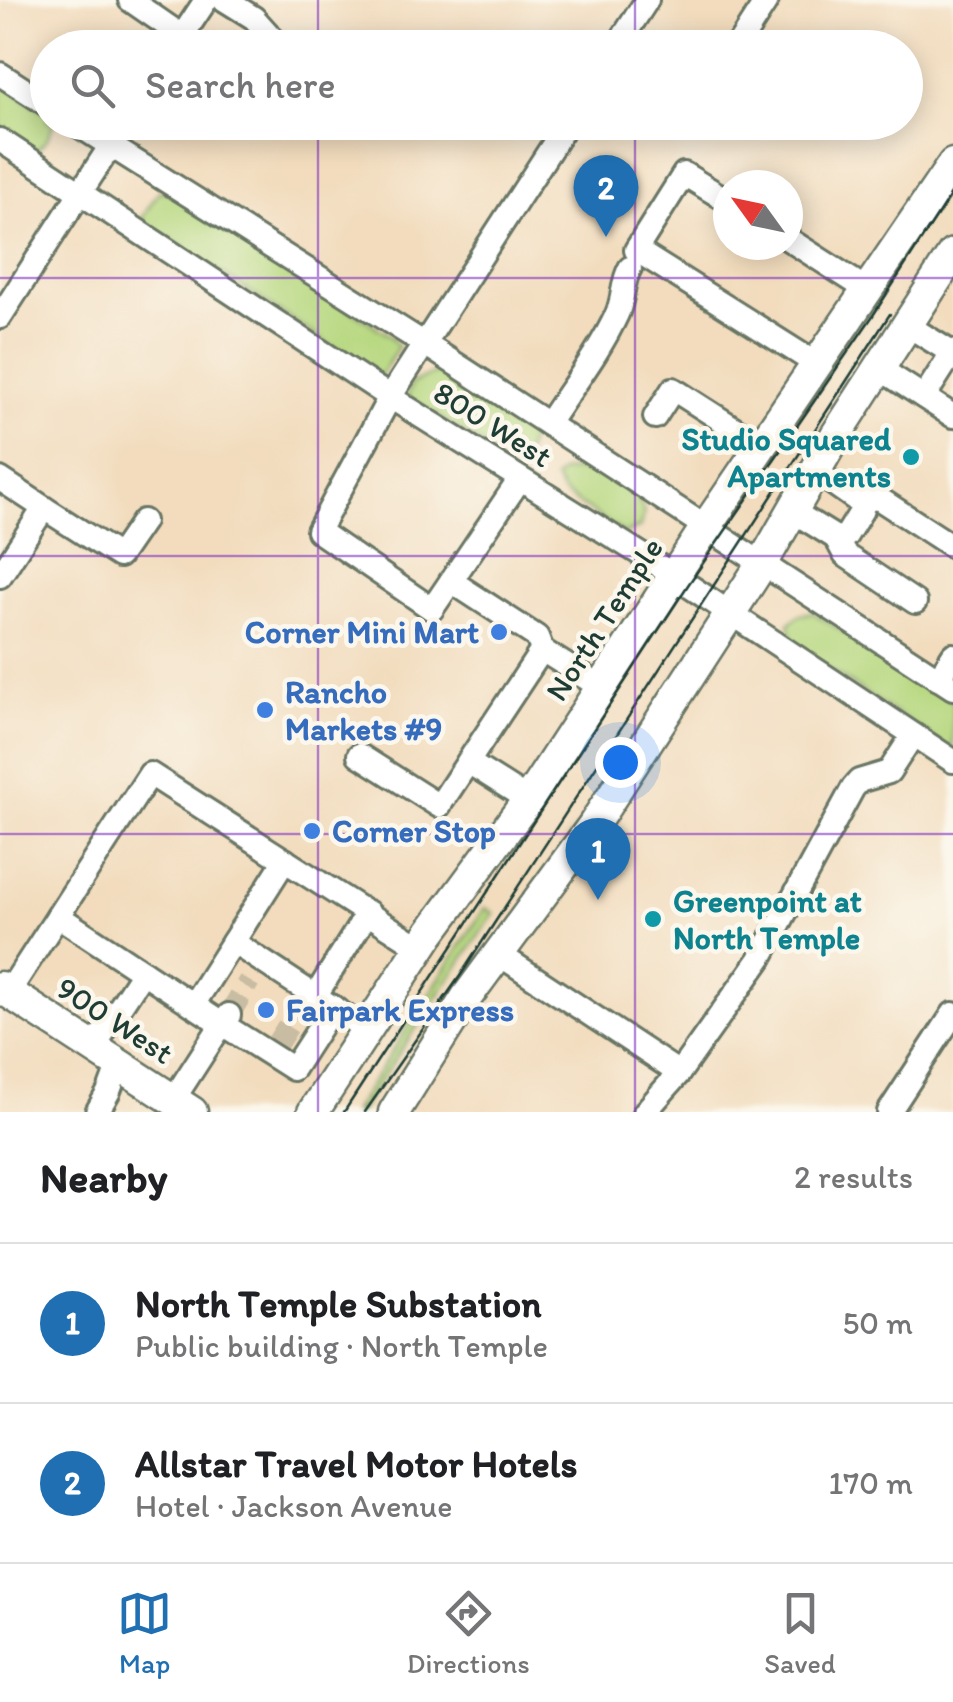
<!DOCTYPE html>
<meta charset="utf-8">
<style>
:root{--surface:#fff;--page:#f2f2f2;--text:#202124;--muted:#757577;--line:#e0e0e0;--accent:#1f6fb2}
body{margin:0;font-family:Itim,sans-serif;background:var(--page);color:var(--text)}
.compass{position:absolute;left:713px;top:170px;width:90px;height:90px;border-radius:50%;background:var(--surface);box-shadow:0 5px 25px #0003;rotate:303deg}
.you{position:absolute;left:620px;top:762px;width:35px;height:35px;margin:-25px;border:8px solid #fff;border-radius:50%;background:#1a73e8;box-shadow:0 0 0 15px #1a73e833}
.badge{display:grid;place-items:center;width:65px;height:65px;border-radius:50%;background:var(--accent);color:#fff;font-size:32px;font-weight:700}
.pin{position:absolute;translate:-50% -82px;filter:drop-shadow(0 2px 5px #0008)}
.pin::after{content:'';position:absolute;top:52px;width:35px;height:30px;background:inherit;clip-path:polygon(0 0,100% 0,50% 100%)}
.list{margin:0;padding:0;list-style:none}
h2{display:flex;justify-content:space-between;align-items:center;height:130px;margin:0;padding:0 40px;font-size:42px}
h2 small{font-size:32px;font-weight:400;color:var(--muted)}
.list li{display:grid;grid-template-columns:65px 1fr auto;gap:30px;align-items:center;box-sizing:border-box;height:160px;padding:0 40px;border-top:2px solid var(--line)}
.list b{display:block;font-size:38px;white-space:nowrap}
.list p{margin:0;font-size:32px;white-space:nowrap;color:var(--muted)}
.list em{font-size:32px;font-style:normal;color:var(--muted)}
.icon{flex:none;width:55px;height:55px;fill:none;stroke:currentColor;stroke-width:2;stroke-linecap:round;stroke-linejoin:round}
.map{position:relative;flex:none;width:953px;height:1112px;overflow:hidden}
.search{position:absolute;background:var(--surface);box-shadow:0 5px 25px #0003;left:30px;right:30px;top:30px;height:110px;display:flex;align-items:center;gap:25px;box-sizing:border-box;padding:0 35px;border-radius:55px;color:var(--muted);font-size:38px}
.sheet{height:450px;background:var(--surface)}
nav{display:flex;justify-content:space-around;align-items:center;box-sizing:border-box;height:140px;border-top:2px solid var(--line);background:var(--surface);font-size:28px;color:var(--muted)}
nav a{display:grid;justify-items:center;gap:5px}
nav .on{color:var(--accent)}
.map>svg:first-child{display:block}
.green{fill:#b7d880;stroke:#6b8a5a;stroke-width:2.5}
.lines{fill:none;stroke-linecap:round;stroke-linejoin:round}
.minor-tunnel{stroke:#c8bca2;stroke-width:22;stroke-dasharray:22 11;stroke-linecap:butt}
.minor-casing{stroke:#697564;stroke-width:28}
.major-casing{stroke:#697564;stroke-width:35}
.minor{stroke:#fff;stroke-width:22}
.major{stroke:#fff;stroke-width:30}
.tram{stroke:#1f3d34;stroke-width:2.5}
.grid{fill:none;stroke:#7b2cbf;stroke-width:2.5;stroke-opacity:0.55}
.culture-dot{fill:#0f9aa8;stroke:#fbf7ec;stroke-width:4}
.shop-dot{fill:#3f7fe0;stroke:#fbf7ec;stroke-width:4}
.labels{text-anchor:middle;stroke-width:9;stroke-linejoin:round;paint-order:stroke}
.street-label{font-size:32px;fill:#1f3d34;stroke:#fbf7ec}
.culture-label{font-size:32px;font-weight:bold;fill:#0d838f;stroke:#fbf7ec;text-anchor:end}
.shop-label{font-size:32px;font-weight:bold;fill:#366cbe;stroke:#fbf7ec;text-anchor:start}
</style>
<div class="map">
<svg width="953" height="1112" viewBox="0 0 953 1112">
<rect width="100%" height="100%" fill="#fbf7ec"/>
<filter id="ink" filterUnits="userSpaceOnUse"><feTurbulence type="fractalNoise" baseFrequency=".01" numOctaves="2"/><feDisplacementMap in="SourceGraphic" scale="20" xChannelSelector="R" yChannelSelector="G"/><feConvolveMatrix kernelMatrix="1 2 1 2 8 2 1 2 1" color-interpolation-filters="sRGB"/></filter>
<filter id="wash" filterUnits="userSpaceOnUse"><feTurbulence type="fractalNoise" baseFrequency=".0048" numOctaves="4" result="noise"/><feDisplacementMap in="SourceGraphic" scale="40" xChannelSelector="R" yChannelSelector="G"/><feGaussianBlur stdDeviation="2.25" result="paint"/><feColorMatrix in="noise" values="0 0 0 0 0 0 0 0 0 0 0 0 0 0 0 0 0 1.4 0 .05"/><feComposite in="paint" operator="in"/></filter>
<g filter="url(#wash)">
<rect width="100%" height="100%" fill="#f2dcbd"/>
<g class="green">
<polygon points="0,82 47,113 48,122 54,123 47,139 36,151 0,133"/>
<polygon points="159,191 170,192 390,336 398,347 382,374 374,374 141,220"/>
<polygon points="440,371 530,427 533,432 523,462 512,464 407,396 412,383"/>
<path d="M574,470C600,472 638,485 644,513L640,527L625,534L563,493L555,479L562,472Z"/>
<polygon points="812,612 953,701 953,751 794,646 789,624 799,615"/>
<polygon points="485,908 494,913 359,1112 353,1112"/>
</g>
</g>
<g filter="url(#ink)">
<g class="lines">
<g class="minor-tunnel">
<polyline points="229,1015 249,981"/>
<polyline points="276,1045 297,1012"/>
</g>
<defs>
<g id="minor">
<polyline points="130,0 182,36"/>
<polyline points="225,0 254,18 281,48"/>
<polyline points="175,47 206,0"/>
<polyline points="616,48 647,0"/>
<polyline points="736,48 767,0"/>
<polyline points="0,74 48,105"/>
<polyline points="73,122 425,344 953,688"/>
<polyline points="0,140 390,397 647,558 953,761"/>
<polyline points="728,201 684,174 636,250 818,365"/>
<polyline points="788,239 869,291"/>
<polyline points="0,317 126,122"/>
<polyline points="907,325 952,353 924,397"/>
<polyline points="879,368 953,416"/>
<polyline points="655,417 673,389 762,446"/>
<path d="M548,424C571,388 599,353 617,314C624,299 622,281 630,268"/>
<polyline points="0,479 44,508 0,576"/>
<polyline points="520,479 432,609 318,531 390,397 568,122"/>
<polyline points="858,501 878,498 952,546"/>
<polyline points="44,508 119,556 143,521"/>
<polyline points="794,512 836,538 846,536 862,510 858,501 815,471"/>
<polyline points="836,538 845,555 915,602"/>
<polyline points="451,581 537,637 542,650 602,688"/>
<polyline points="938,679 953,655"/>
<polyline points="359,755 439,806 542,650"/>
<polyline points="468,762 528,800"/>
<polyline points="58,916 193,1005 233,942 367,1030"/>
<polyline points="233,942 285,860"/>
<polyline points="500,955 679,1073"/>
<polyline points="8,993 150,774 420,947"/>
<polyline points="316,995 368,912"/>
<polyline points="229,1015 222,1024 293,1069 333,1007"/>
<polyline points="93,1048 143,972"/>
<polyline points="173,1100 222,1024 193,1005"/>
<polyline points="97,1112 109,1091 119,1064"/>
<polyline points="645,1112 679,1073 760,959 853,788 859,781 889,772 913,735"/>
<polyline points="889,1112 953,1014"/>
</g>
<g id="major">
<polyline points="0,987 192,1112"/>
<polyline points="313,1112 430,933 528,800 706,527 953,164"/>
<polyline points="394,1112 466,998 592,827 762,564 836,435 953,254"/>
</g>
</defs>
<use href="#minor" class="minor-casing"/>
<use href="#major" class="major-casing"/>
<use href="#minor" class="minor"/>
<use href="#major" class="major"/>
<g class="tram">
<polyline points="344,1112 688,585 872,317 953,191"/>
<polyline points="365,1112 460,976 890,314"/>
</g>
</g>
</g>
<path class="grid" d="M318,0V48M635,0V48M318,122V1112M635,122V1112M0,278H953M0,556H953M0,834H953"/>
<g class="culture-dot">
<circle cx="911" cy="457" r="10"/>
<circle cx="653" cy="919" r="10"/>
</g>
<g class="shop-dot">
<circle cx="499" cy="632" r="10"/>
<circle cx="265" cy="710" r="10"/>
<circle cx="312" cy="831" r="10"/>
<circle cx="266" cy="1010" r="10"/>
</g>
<g class="labels">
<g class="street-label">
<text transform="translate(493 424) rotate(32)" y="11">800 West</text>
<text transform="translate(604 619) rotate(-57)" y="11">North Temple</text>
<text transform="translate(115 1020) rotate(33)" y="11">900 West</text>
</g>
<g class="culture-label">
<text x="891" y="450">Studio Squared<tspan x="891" dy="37">Apartments</tspan></text>
<text x="673" y="912" text-anchor="start">Greenpoint at<tspan x="673" dy="37">North Temple</tspan></text>
</g>
<g class="shop-label">
<text x="479" y="643" text-anchor="end">Corner Mini Mart</text>
<text x="285" y="703">Rancho<tspan x="285" dy="37">Markets #9</tspan></text>
<text x="332" y="842">Corner Stop</text>
<text x="286" y="1021">Fairpark Express</text>
</g>
</g>
</svg>
<svg class="compass" viewBox="-18 -18 36 36"><path d="M0-13l5 13h-10z" fill="#e53935"/><path d="M0 13l5-13h-10z" fill="#757577"/></svg>
<div class="you"></div>
<div class="pin badge" style="left:598px;top:900px">1</div>
<div class="pin badge" style="left:606px;top:237px">2</div>
<div class="search"><svg class="icon" aria-label="search" viewBox="0 0 24 24"><circle cx="10" cy="10" r="6"/><path d="M15 15l6 6"/></svg>Search here</div>
</div>
<section class="sheet">
<h2>Nearby<small>2 results</small></h2>
<ul class="list">
<li><span class="badge">1</span><div><b>North Temple Substation</b><p>Public building · North Temple</p></div><em>50 m</em></li>
<li><span class="badge">2</span><div><b>Allstar Travel Motor Hotels</b><p>Hotel · Jackson Avenue</p></div><em>170 m</em></li>
</ul>
</section>
<nav>
<a class="on"><svg class="icon" aria-label="map" viewBox="0 0 24 24"><path d="M3 6l6-2 6 2 6-2v14l-6 2-6-2-6 2zM9 4v14M15 6v14"/></svg>Map</a>
<a><svg class="icon" aria-label="directions" viewBox="0 0 24 24"><path d="M12 3l9 9-9 9-9-9zM9 14v-3h6M13 9l2 2-2 2"/></svg>Directions</a>
<a><svg class="icon" aria-label="saved" viewBox="0 0 24 24"><path d="M7 4h10v16l-5-4-5 4z"/></svg>Saved</a>
</nav>
